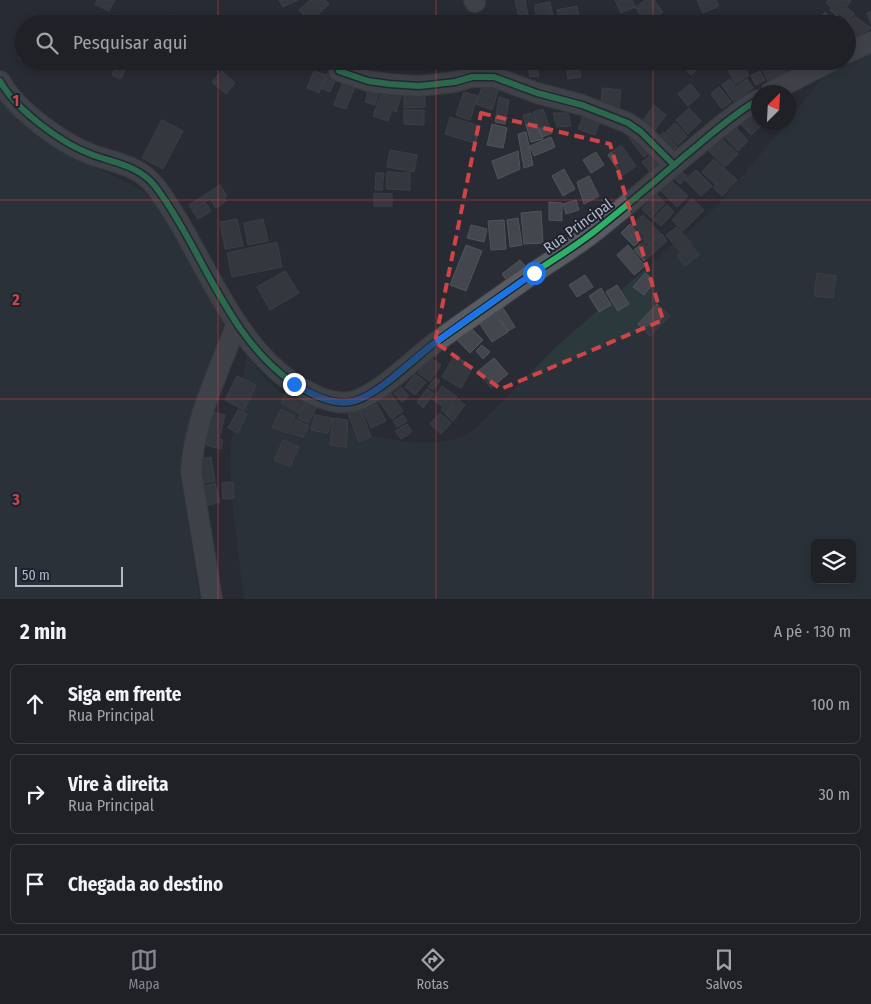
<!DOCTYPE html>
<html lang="pt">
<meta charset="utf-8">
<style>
:root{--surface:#1f2127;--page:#2c2e33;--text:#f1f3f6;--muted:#a1a3a7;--line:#3c3e44;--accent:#838792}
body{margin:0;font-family:"Fira Sans Condensed",sans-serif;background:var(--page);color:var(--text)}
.controls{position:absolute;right:15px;bottom:15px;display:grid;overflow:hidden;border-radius:8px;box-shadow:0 2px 8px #0003}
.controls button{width:45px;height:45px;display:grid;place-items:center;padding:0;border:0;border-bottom:1px solid var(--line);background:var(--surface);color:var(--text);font:25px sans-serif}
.compass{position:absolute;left:751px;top:85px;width:45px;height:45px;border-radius:50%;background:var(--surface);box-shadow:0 2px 8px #0003;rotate:24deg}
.scale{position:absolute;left:15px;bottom:12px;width:108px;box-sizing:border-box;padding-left:5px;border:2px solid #b3b8c5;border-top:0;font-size:14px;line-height:18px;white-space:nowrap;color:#b3b8c5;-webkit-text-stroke:4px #1d222e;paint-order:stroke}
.stop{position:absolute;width:15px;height:15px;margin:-11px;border:4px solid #1a73e8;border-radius:50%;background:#fff}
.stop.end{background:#1a73e8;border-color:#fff;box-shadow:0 1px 5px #0008}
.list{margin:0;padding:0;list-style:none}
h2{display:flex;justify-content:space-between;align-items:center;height:65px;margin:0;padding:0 20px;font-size:21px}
h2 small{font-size:16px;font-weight:400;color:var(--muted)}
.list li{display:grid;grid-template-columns:32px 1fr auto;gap:15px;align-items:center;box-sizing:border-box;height:80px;margin:0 10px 10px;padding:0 10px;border:1px solid var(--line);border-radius:8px}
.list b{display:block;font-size:19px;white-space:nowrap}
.list p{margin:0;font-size:16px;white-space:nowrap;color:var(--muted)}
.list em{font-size:16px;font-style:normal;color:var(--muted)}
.icon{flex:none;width:28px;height:28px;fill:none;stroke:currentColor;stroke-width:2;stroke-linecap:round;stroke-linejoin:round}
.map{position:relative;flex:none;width:871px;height:599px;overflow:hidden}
.search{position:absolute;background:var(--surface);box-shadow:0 2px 8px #0003;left:15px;right:15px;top:15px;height:55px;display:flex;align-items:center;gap:12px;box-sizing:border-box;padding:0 18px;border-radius:28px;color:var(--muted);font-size:19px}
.sheet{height:335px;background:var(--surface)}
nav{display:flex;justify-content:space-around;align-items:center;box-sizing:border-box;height:70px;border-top:1px solid var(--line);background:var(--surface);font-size:14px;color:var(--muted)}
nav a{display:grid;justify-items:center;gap:2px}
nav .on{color:var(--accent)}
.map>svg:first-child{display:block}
.green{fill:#2b393c;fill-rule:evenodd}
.building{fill:#43464d;stroke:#51545b}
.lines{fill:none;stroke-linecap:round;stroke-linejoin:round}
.minor-casing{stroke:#45474d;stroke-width:22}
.minor{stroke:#595b62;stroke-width:20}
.cycleway-casing{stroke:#1d222e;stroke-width:9}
.cycleway{stroke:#2db169;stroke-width:6}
.route{stroke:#1a73e8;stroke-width:6}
.marked{fill:none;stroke:#cf4547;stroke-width:4;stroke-dasharray:10 6;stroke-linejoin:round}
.grid{fill:none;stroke:#cf4547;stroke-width:1;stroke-opacity:0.55}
.labels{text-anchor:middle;stroke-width:4;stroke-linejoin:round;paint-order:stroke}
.street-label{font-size:15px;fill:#b3b8c5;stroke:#1d222e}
.grid-label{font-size:16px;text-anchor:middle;font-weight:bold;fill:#cf4547;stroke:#1d222e;stroke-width:4;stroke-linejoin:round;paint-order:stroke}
</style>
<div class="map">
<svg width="871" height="599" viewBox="0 0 871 599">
<rect width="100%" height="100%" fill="#292c34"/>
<g class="green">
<path d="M871,51V599H244L233,510L230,464L231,445L247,355C256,367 263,378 274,387C317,422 423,465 474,430L556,347L716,207L787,123L788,122L789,120L820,81L831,71ZM815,543H852V580H815Z"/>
<polygon points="0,98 6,107 32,127 71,155 137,187 152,199 167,220 224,323 191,422 183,483 199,599 0,599"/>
</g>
<g class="building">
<polygon points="97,0 115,0 109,11 95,4"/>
<polygon points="279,0 298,0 283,7"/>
<polygon points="310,0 325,0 329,4 310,22 299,10"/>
<polygon points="515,0 525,0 529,21 520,23"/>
<polygon points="615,0 632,0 635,7 621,13"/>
<polygon points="646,0 654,0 663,12 646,23 635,7"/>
<polygon points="697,0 716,0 719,6 703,13"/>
<polygon points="829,0 850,0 851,1 846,7 855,14 847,20 839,13 837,16 830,10 832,8 826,3"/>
<polygon points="550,2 553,16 544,18 544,21 537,22 535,5"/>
<polygon points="577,6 580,24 560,24 557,10"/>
<polygon points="871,11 871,24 867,13"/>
<polygon points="825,12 835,21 833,24 822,24 818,20"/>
<polygon points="115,15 120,24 101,24"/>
<polygon points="169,15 180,19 178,24 166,24"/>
<polygon points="628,15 629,24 610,24 609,17"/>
<polygon points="856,17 871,28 847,42 847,33 854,29 847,21"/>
<polygon points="843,19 851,27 847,31 847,24 839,24"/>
<polygon points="24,44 24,59 20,60 17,46"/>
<polygon points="97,61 108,61 100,66"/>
<polygon points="118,61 129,61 121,79 112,75"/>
<polygon points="375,61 397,61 396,66 374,63"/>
<polygon points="402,61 425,61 425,68 402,67"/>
<polygon points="447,61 443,69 428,70 427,62"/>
<polygon points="498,61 514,61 500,66"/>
<polygon points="527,61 536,61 539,76 530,77"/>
<polygon points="686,61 699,61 702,65 691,75 682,65"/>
<polygon points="732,61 740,61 749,75 736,84 725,66"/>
<polygon points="783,62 789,75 769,83 763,70"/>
<polygon points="578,63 581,77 568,79 566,65"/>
<polygon points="222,71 235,83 226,94 212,82"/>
<polygon points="314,71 326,75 319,93 307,88"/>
<polygon points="760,71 765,80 756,85 751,76"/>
<polygon points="328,72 337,76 330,92 321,88"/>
<polygon points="344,79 356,84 346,109 334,105"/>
<polygon points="730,79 736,87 747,79 753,88 734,102 722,85"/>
<polygon points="484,82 499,88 492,110 476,104"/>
<polygon points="690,84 700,95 688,106 678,94"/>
<polygon points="719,87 731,102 722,109 711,94"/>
<polygon points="602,88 621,90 619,108 601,106"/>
<polygon points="369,89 379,92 375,105 365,102"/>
<polygon points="383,89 401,96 396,112 392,110 388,121 373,116"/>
<polygon points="464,92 478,96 470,120 456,115"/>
<polygon points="404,94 425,94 425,107 404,108"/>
<polygon points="499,97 509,100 505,124 495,122"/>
<polygon points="654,105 666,115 651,135 639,126"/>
<polygon points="689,108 701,121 688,134 676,120"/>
<polygon points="543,109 552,133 542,137 533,112"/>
<polygon points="404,110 424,110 424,125 404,124"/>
<polygon points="750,110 758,120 758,122 763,124 751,135 738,121"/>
<polygon points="585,112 601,118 595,135 578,129"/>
<polygon points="531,113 543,139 531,142 523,115"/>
<polygon points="553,113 568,113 571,126 557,127"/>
<polygon points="450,117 480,126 475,143 445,134"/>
<polygon points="162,120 183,131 163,169 142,158"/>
<polygon points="675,123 687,136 678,145 666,132"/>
<polygon points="492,124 507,128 503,148 487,145"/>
<polygon points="733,124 748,141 738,151 722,134"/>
<polygon points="526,132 533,165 524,168 518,134"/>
<polygon points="637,132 652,151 644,157 629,138"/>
<polygon points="664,132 677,147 668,154 655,140"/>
<polygon points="551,137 555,147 534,156 530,146"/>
<polygon points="721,138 738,154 725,167 709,151"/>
<polygon points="621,145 636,166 622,176 608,155"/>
<polygon points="390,150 417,155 414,172 387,167"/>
<polygon points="518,151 520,169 498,179 492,161"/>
<polygon points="596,152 604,165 591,173 583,160"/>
<polygon points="655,152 663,162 650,172 642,162"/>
<polygon points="714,159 737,180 722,196 713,187 716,185 702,172"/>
<polygon points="564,169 575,189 563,196 552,176"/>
<polygon points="696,170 712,186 701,196 685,180"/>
<polygon points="681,171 687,176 680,184 674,178"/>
<polygon points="387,172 410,173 410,190 386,189"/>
<polygon points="376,173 384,173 382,190 375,190"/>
<polygon points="589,176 599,196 584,204 577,182"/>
<polygon points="671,180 688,196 677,207 660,190"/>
<polygon points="220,185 227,196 224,198 226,201 216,208 210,199 205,202 211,211 198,219 189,205"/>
<polygon points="374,193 392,194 392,206 374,206"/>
<polygon points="656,194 665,203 651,218 642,209"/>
<polygon points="692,199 704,210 683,231 672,220"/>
<polygon points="576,200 579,210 566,214 563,204"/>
<polygon points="549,202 562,203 562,221 549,220"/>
<polygon points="667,205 674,212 661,226 653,219"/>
<polygon points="541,211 543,243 524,244 521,213"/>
<polygon points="643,215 661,234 648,245 643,240 645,237 633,224"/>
<polygon points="518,218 522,245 510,247 507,220"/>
<polygon points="237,219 243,246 225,249 220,222"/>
<polygon points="263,219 268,241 248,245 244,223"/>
<polygon points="504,220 506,249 491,250 488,221"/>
<polygon points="630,224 643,238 634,246 621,233"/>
<polygon points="471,225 487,229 484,242 467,238"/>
<polygon points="677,227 691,243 680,252 666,235"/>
<polygon points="662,234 667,241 644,261 634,250 643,242 647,247"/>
<polygon points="277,242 282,267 232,277 227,253"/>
<polygon points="466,245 482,251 466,291 450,285"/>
<polygon points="628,245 645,266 634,275 617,255"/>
<polygon points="691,245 699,255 685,266 677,256"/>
<polygon points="520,260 527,268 508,282 502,274"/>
<polygon points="285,271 299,293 270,310 257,287"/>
<polygon points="645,273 655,281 644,295 633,287"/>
<polygon points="817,273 836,276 833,298 814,296"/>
<polygon points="585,275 593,287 577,297 569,285"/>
<polygon points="617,285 629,304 618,311 606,292"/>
<polygon points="601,288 611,305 599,312 589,296"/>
<polygon points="657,304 670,316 650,336 638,324"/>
<polygon points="503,308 515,327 508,331 496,313"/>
<polygon points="495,314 508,332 492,342 480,324"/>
<polygon points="470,327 483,340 470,353 457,340"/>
<polygon points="482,345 490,352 483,359 476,351"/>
<polygon points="454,356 473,367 461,388 442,377"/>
<polygon points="429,357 441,365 430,381 418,373"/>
<polygon points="494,358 508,374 491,388 477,372"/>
<polygon points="415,374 426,382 415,395 405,387"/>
<polygon points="237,376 256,385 244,410 225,400"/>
<polygon points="435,378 440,381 433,390 428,387"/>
<polygon points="442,386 457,397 446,414 441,410 443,407 433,400"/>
<polygon points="401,387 409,396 402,402 394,393"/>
<polygon points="288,389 307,399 299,413 281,403"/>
<polygon points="427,389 434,394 423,408 417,402"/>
<polygon points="390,392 403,411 392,419 378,400"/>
<polygon points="308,399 318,405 308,423 298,418"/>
<polygon points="458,399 465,405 453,421 446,415"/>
<polygon points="377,404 386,421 371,428 363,410"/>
<polygon points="281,409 295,416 287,433 272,427"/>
<polygon points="361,409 371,437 359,442 348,414"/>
<polygon points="238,410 247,414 238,433 228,428"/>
<polygon points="209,411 225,415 219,439 223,440 221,449 206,445 208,436 203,435"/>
<polygon points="440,413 451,423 441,434 430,424"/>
<polygon points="315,415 332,418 328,433 311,430"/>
<polygon points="403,415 407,421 397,427 393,421"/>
<polygon points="333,418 348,420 346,447 330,445"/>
<polygon points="296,420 309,426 303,437 289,433"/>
<polygon points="407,424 412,432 401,439 395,431"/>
<polygon points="283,440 299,447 290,467 274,460"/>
<polygon points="211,457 215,481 201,484 197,460"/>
<polygon points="233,482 234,498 223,499 222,483"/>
<polygon points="215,483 220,502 206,506 201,487"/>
</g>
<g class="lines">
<defs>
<g id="minor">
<polyline points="474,0 475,2"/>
<polyline points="847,53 871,42"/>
<polyline points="339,71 368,81 389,84 419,86 455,82 472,77 494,77 537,93 582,105 628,123 641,132 674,165"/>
<path d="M0,81C16,110 62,144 93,155C116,163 139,166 155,186C202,248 227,338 293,383C310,394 335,407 355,401C382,392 413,359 436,342C469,319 502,295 535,272C557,257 581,243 601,226C634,200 665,172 698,145C717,129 737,112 758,100"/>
<polyline points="771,92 831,61"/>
<path d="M212,599L191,471C194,420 219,371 237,323"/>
</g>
</defs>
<use href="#minor" class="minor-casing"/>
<use href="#minor" class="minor"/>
<defs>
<g id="cycleway">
<polyline points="339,71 368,81 389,84 419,86 455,82 472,77 494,77 537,93 582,105 628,123 641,132 674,165"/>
<path d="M0,81C16,110 62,144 93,155C116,163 139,166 155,186C202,248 227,338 293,383C310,394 335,407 355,401C382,392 413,359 436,342C469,319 502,295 535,272C557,257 581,243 601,226C634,200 665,172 698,145C717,129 737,112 758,100"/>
</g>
</defs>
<use href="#cycleway" class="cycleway-casing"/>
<use href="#cycleway" class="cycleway"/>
</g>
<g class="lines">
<path class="route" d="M294,384C310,392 329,404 347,402C373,400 403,367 423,352C459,324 497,299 534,273"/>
</g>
<path d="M0 0H871V599H0ZM481,113L610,144L663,320L501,389L435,342Z" fill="#292c34" fill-opacity=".55" fill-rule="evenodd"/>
<path class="marked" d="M481,113L610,144L663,320L501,389L435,342Z"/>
<path class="grid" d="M218,0V24M436,0V24M653,0V24M218,61V599M436,61V599M653,61V599M0,200H871M0,399H871"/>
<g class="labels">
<g class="street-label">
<text transform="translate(578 226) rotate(-36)" y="5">Rua Principal</text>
</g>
</g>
<g class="grid-label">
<text x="16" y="106">1</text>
<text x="16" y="305">2</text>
<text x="16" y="505">3</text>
</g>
</svg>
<div class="controls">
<button><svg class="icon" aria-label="layers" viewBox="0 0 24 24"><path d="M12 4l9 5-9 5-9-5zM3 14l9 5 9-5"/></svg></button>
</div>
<svg class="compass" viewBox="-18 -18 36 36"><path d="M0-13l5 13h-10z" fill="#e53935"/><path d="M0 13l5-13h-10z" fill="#a1a3a7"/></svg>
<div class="scale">50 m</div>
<div class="stop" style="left:534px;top:273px"></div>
<div class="stop end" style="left:294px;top:384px"></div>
<div class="search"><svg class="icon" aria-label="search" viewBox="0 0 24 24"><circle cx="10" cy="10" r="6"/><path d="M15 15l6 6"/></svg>Pesquisar aqui</div>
</div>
<section class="sheet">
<h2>2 min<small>A pé · 130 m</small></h2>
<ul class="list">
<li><svg class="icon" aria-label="ahead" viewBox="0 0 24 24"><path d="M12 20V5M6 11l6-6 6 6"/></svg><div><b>Siga em frente</b><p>Rua Principal</p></div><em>100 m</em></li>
<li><svg class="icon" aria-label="right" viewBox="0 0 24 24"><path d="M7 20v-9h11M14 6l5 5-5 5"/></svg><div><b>Vire à direita</b><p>Rua Principal</p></div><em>30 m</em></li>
<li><svg class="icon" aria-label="arrive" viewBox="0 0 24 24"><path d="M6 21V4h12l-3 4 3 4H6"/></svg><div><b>Chegada ao destino</b></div></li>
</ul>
</section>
<nav>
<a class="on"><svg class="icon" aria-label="map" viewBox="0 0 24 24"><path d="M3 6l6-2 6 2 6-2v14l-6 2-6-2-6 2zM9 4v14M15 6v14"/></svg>Mapa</a>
<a><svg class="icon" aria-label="directions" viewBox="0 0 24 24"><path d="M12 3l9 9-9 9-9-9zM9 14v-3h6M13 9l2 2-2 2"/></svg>Rotas</a>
<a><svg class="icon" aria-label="saved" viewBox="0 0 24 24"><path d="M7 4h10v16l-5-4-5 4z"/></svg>Salvos</a>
</nav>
